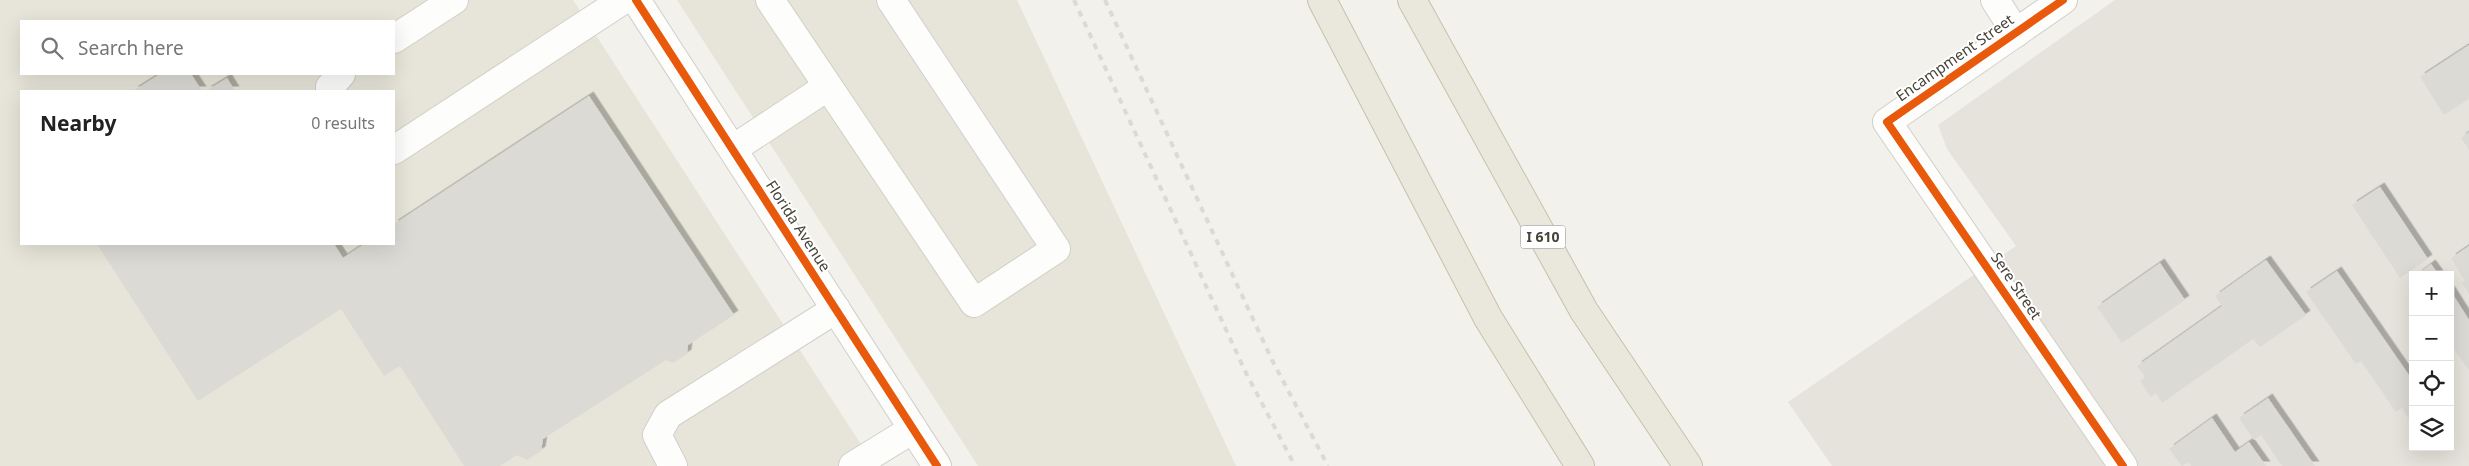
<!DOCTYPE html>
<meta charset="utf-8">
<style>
:root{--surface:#fff;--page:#f6f6f6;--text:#222;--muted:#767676;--line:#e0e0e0}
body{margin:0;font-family:"Noto Sans",sans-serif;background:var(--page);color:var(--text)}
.controls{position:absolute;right:15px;bottom:15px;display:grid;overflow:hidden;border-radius:0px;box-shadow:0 5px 20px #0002}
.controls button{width:45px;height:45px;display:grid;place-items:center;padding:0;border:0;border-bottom:1px solid var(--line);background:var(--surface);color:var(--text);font:25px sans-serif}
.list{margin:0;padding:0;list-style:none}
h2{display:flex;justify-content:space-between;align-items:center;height:65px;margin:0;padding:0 20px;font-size:21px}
h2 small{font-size:16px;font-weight:400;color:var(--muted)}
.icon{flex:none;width:28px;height:28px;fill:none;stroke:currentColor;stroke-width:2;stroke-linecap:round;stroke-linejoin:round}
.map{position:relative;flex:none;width:2469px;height:466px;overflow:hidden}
.search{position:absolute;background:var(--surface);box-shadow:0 5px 20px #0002;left:20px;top:20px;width:375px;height:55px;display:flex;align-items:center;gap:12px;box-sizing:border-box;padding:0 18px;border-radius:0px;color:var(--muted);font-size:19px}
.panel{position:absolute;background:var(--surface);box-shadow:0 5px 20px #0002;left:20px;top:90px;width:375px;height:155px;border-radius:0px}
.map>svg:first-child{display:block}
.residential{fill:#e5e3db;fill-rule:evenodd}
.education{fill:#e7e5d9;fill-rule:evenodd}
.building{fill:#dbdad5;filter:url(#shadow)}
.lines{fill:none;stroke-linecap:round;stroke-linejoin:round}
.minor-casing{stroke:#d0cfca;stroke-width:30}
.highway-casing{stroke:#c7c0aa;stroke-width:30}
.minor{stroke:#fdfdfc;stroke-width:28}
.highway{stroke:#eae8dc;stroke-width:28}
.rail{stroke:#dadad9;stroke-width:4;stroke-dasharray:6 6;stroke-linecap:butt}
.cycleway-casing{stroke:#fff;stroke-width:11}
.cycleway{stroke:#e8590c;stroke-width:8}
.labels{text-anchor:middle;stroke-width:4;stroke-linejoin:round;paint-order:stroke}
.shield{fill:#fff;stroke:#7e7b74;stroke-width:1}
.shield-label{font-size:14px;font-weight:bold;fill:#474339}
.street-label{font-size:15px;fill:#474339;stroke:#fff}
</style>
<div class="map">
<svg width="2469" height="466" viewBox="0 0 2469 466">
<defs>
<filter id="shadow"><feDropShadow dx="4.5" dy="-4.5" stdDeviation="0" flood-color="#0004"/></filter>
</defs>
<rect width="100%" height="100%" fill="#f2f1ec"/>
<path class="residential" d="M2115,0H2469V466H1832L1788,402L2016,246L1947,149L1938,125ZM2413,275H2450V447H2413Z"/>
<g class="education">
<path d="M0,0H573L875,466H0ZM21,21H394V74H21ZM21,91H394V244H21Z"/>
<polygon points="677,0 1017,0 1236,466 978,466"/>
</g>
<g class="building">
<polygon points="2469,45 2469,99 2444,115 2420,77"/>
<polygon points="160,74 191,74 202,91 133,91"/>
<polygon points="227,78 235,91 206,91"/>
<polygon points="589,96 734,315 688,345 687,354 673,363 666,360 543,439 541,451 527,460 517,455 500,466 464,466 400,366 384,376 341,309 198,401 97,244 334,244 343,258 364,244 394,244 394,224"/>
<polygon points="2469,132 2469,150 2461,138"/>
<polygon points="2380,187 2428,259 2400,278 2352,205"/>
<polygon points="2469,246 2469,294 2462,283 2465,281 2451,258"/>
<polygon points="2266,260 2306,315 2260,347 2253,339 2162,403 2156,393 2151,397 2140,381 2145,377 2137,366 2222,306 2215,296"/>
<polygon points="2160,263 2185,300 2122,343 2097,307"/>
<polygon points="2431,264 2439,275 2417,275"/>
<polygon points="2337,271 2413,381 2413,415 2408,418 2402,408 2396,412 2361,361 2356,364 2306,292"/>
<polygon points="2450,290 2469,320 2469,370 2450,344"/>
<polygon points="2268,398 2315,466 2282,466 2261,435 2254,440 2239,418"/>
<polygon points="2212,418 2235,452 2249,442 2266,466 2191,466 2189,462 2182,466 2169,449"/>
</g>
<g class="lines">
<defs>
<g id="minor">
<polyline points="636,0 937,466"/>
<polyline points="770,0 974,303 1056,249 891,0"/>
<polyline points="1995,0 2016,33"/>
<polyline points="2063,0 1887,122 2123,466"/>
<polyline points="394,39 454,0"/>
<polyline points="330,91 330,87 341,74"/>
<polyline points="733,149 827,87"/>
<polyline points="394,150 623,0"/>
<polyline points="673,466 657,435 668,415 836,309"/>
<polyline points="853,466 913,429"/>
</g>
<g id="highway">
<polyline points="1322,0 1488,318 1580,466"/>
<polyline points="1412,0 1584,311 1688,466"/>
</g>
</defs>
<use href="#minor" class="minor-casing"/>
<use href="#highway" class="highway-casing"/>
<use href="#minor" class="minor"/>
<use href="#highway" class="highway"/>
<g class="rail">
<polyline points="1074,0 1246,373 1295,466"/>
<polyline points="1105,0 1272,360 1328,466"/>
</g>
<defs>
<g id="cycleway">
<polyline points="636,0 937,466"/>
<polyline points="2063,0 1887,122 2123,466"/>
</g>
</defs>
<use href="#cycleway" class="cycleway-casing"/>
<use href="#cycleway" class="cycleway"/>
</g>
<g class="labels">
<rect class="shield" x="1520.5" y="225.5" width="45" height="23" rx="4"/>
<g class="shield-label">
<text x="1543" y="242">I 610</text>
</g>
<g class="street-label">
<text transform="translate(1955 58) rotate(-35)" y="5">Encampment Street</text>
<text transform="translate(798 226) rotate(57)" y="5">Florida Avenue</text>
<text transform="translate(2016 286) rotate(56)" y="5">Sere Street</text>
</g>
</g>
</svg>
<div class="controls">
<button>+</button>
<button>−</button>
<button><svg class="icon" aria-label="locate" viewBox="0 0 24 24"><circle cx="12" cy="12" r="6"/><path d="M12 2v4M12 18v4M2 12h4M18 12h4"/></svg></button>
<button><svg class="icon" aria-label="layers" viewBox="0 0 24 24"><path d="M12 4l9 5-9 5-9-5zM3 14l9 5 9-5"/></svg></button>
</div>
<div class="search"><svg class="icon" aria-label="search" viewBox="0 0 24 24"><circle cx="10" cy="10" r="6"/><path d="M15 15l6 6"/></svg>Search here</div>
<section class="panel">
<h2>Nearby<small>0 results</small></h2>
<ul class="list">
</ul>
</section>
</div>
